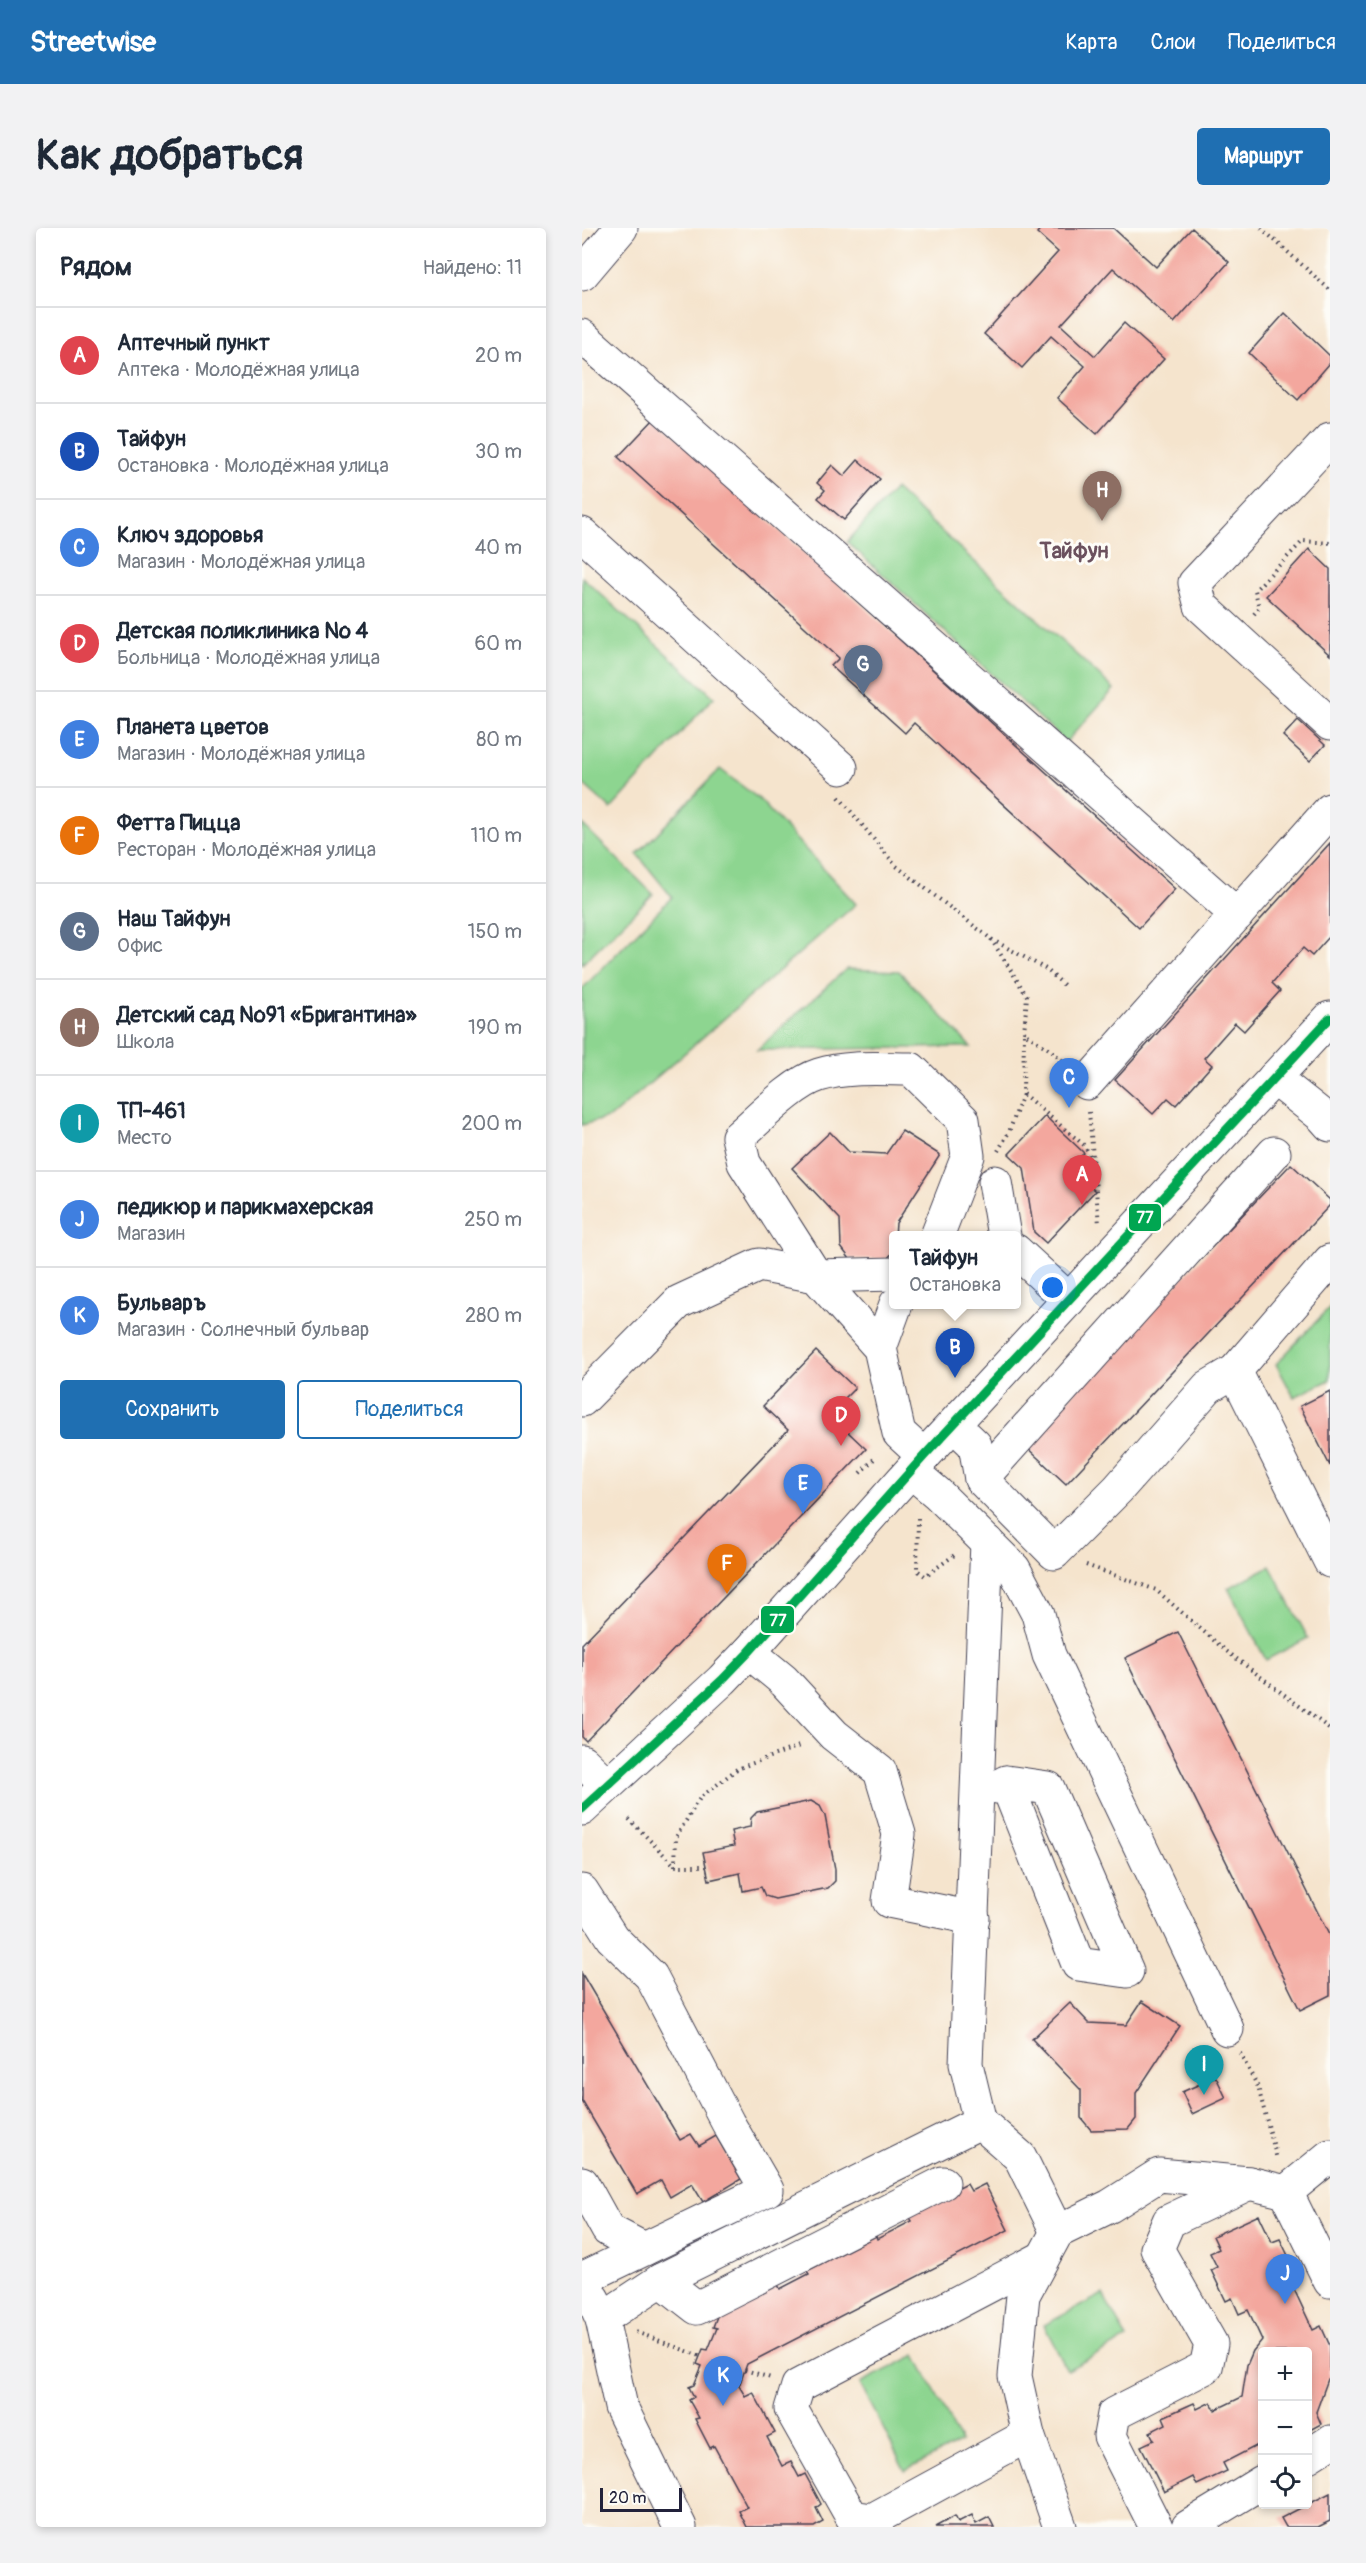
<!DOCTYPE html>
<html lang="ru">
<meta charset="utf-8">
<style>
:root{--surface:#fff;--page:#f2f2f3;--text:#1f2937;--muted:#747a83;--line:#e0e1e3;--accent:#1f6fb2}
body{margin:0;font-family:Pangolin,sans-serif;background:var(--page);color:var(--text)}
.controls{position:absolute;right:18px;bottom:18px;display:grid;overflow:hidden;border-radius:6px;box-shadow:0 3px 9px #0003}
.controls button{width:54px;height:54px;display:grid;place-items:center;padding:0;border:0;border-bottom:2px solid var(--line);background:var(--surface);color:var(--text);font:30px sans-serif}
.scale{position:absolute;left:18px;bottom:15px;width:82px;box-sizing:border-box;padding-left:6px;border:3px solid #22223b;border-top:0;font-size:16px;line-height:21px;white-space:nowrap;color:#22223b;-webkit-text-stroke:4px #fdfcf7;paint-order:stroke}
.you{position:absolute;left:471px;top:1060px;width:21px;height:21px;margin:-15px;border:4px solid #fff;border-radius:50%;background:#1a73e8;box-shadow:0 0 0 9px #1a73e833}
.badge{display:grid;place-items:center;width:39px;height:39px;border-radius:50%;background:var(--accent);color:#fff;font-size:20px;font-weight:700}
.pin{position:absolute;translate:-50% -50px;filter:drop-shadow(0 2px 3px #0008)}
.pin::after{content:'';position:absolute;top:32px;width:21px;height:18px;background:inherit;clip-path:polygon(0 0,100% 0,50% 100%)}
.popup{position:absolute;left:307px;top:1003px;width:132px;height:78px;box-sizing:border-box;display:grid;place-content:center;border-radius:6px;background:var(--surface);filter:drop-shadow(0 2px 4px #0005);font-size:20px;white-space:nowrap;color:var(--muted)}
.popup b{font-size:22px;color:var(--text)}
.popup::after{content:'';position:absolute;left:50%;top:100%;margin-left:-12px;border:12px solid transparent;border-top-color:var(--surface)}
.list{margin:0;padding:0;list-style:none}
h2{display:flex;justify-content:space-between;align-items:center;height:78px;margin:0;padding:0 24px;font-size:26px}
h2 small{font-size:20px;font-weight:400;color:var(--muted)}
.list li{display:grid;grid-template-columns:39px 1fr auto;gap:18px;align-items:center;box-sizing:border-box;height:96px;padding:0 24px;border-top:2px solid var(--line)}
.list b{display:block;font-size:22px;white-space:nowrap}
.list p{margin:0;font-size:20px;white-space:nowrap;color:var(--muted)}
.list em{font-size:20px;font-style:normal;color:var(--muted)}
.actions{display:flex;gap:12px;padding:18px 24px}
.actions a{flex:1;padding:14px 0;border:2px solid var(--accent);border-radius:6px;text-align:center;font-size:21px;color:var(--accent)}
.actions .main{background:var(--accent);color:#fff}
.icon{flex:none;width:33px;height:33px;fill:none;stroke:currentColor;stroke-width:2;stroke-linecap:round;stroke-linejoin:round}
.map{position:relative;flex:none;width:748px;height:2299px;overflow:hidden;border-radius:6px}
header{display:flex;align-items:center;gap:36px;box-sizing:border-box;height:84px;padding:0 30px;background:var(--accent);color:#fff}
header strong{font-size:28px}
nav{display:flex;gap:33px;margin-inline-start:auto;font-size:21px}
.intro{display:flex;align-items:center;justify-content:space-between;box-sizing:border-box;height:144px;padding:0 36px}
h1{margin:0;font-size:42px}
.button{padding:15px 27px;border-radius:6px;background:var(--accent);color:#fff;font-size:21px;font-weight:700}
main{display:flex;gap:36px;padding:0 36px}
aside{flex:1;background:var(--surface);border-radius:6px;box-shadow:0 3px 9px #0003}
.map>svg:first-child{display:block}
.green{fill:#8dd590;stroke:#587c66;stroke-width:1.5}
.building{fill:#f3a79e}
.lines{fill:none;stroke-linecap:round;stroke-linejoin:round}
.minor-casing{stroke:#423f51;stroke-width:35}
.path{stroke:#423f51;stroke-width:4;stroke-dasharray:1.5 4.5;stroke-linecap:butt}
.minor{stroke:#fff;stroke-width:33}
.bus-1-casing{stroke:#fdfcf7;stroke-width:14}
.bus-1{stroke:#00a651;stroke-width:9}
.labels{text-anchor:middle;stroke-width:6;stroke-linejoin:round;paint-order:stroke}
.district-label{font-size:22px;font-weight:bold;fill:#6b515e;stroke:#fdfcf7}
.line-badge{stroke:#fdfcf7;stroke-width:2}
.badge-label{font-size:16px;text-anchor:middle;font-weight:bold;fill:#fff}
</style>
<header>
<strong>Streetwise</strong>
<nav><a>Карта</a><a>Слои</a><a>Поделиться</a></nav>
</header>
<div class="intro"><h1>Как добраться</h1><a class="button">Маршрут</a></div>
<main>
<aside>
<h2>Рядом<small>Найдено: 11</small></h2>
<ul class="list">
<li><span class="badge" style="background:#e0444e">A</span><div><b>Аптечный пункт</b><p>Аптека · Молодёжная улица</p></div><em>20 m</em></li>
<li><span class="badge" style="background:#1a4fb4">B</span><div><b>Тайфун</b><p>Остановка · Молодёжная улица</p></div><em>30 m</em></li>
<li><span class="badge" style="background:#3f7fe0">C</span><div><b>Ключ здоровья</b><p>Магазин · Молодёжная улица</p></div><em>40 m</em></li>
<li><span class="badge" style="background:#e0444e">D</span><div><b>Детская поликлиника № 4</b><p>Больница · Молодёжная улица</p></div><em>60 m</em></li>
<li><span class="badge" style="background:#3f7fe0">E</span><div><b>Планета цветов</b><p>Магазин · Молодёжная улица</p></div><em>80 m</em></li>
<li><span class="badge" style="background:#e8710a">F</span><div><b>Фетта Пицца</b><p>Ресторан · Молодёжная улица</p></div><em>110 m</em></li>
<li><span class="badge" style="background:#5c6f8a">G</span><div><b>Наш Тайфун</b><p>Офис</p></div><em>150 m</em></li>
<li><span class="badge" style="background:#8d6e63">H</span><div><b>Детский сад №91 «Бригантина»</b><p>Школа</p></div><em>190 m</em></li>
<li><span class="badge" style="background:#0f9aa8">I</span><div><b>ТП-461</b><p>Место</p></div><em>200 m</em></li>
<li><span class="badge" style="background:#3f7fe0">J</span><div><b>педикюр и парикмахерская</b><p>Магазин</p></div><em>250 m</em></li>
<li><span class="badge" style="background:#3f7fe0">K</span><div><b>Бульваръ</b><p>Магазин · Солнечный бульвар</p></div><em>280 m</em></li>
</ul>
<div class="actions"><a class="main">Сохранить</a><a>Поделиться</a></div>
</aside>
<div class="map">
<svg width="748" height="2299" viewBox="0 0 748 2299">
<rect width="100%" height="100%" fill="#fdfcf7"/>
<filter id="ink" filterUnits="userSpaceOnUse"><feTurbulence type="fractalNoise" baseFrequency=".0167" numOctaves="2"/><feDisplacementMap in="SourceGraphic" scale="12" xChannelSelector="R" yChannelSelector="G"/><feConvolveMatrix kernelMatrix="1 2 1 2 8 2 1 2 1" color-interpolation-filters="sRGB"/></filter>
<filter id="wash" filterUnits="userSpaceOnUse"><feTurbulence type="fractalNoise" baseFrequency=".008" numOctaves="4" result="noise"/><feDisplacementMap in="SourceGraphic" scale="24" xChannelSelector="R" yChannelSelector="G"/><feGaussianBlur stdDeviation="1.35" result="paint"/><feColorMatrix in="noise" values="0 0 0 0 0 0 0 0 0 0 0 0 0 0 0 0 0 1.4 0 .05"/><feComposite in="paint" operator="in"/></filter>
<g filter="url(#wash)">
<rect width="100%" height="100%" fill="#f5e4cd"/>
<g class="green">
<polygon points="313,261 532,461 484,514 265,314"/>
<polygon points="0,349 132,469 29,581 0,555"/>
<polygon points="138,541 177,571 274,676 29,889 0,897 0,761 90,669 55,626"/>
<polygon points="0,596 71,666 0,736"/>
<polygon points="264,741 317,743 389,819 175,822"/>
<polygon points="748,1079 748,1152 712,1169 694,1136"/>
<polygon points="688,1338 726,1410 684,1432 646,1360"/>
<polygon points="521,2066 545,2111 485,2142 462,2097"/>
<polygon points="334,2127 379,2214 323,2243 278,2155"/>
</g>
<g id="blocks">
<g class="building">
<polygon points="459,0 531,0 574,39 610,0 647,34 592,95 531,40 479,97 513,128 542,95 582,131 515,206 475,170 503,138 469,108 440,140 402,106 476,24 455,5"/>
<polygon points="703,85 748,128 748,135 716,172 667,125"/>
<polygon points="73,190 593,661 557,700 332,495 323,505 249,438 257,430 36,229"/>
<polygon points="276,232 298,251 262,292 236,270 243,262 235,255 250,237 262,248"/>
<polygon points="727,321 748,341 748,427 684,368"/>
<polygon points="716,492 743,517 728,533 701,508"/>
<polygon points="748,615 748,708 730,728 721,720 690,755 698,763 662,803 653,795 622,830 630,837 594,877 586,870 571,886 533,852"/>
<polygon points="463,888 502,925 488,940 513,963 464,1015 452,1004 442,940 427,926"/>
<polygon points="320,903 358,927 314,995 312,1023 305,1031 268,1031 259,1019 258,991 210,940 248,904 267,924 304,926"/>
<polygon points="709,936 748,972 748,977 484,1256 442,1217"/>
<polygon points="234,1123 273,1160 247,1186 284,1221 4,1513 0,1509 0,1416 206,1202 181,1178"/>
<polygon points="748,1163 748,1238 718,1178"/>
<polygon points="596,1404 748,1709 748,1767 718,1782 543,1430"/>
<polygon points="229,1573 238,1578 243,1588 253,1641 253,1653 246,1660 193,1671 183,1668 179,1659 161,1663 158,1645 127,1652 121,1624 152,1618 149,1603 168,1599 169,1590 175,1584"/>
<polygon points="0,1746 98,1912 109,1906 117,1918 134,1908 159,1951 121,1974 110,1956 88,1969 79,1952 55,1966 0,1873"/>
<polygon points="560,1773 598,1798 554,1865 554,1891 546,1901 509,1902 499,1890 499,1862 450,1811 488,1775 507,1795 544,1797"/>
<polygon points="634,1849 644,1870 610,1886 600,1864"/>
<polygon points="385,1956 389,1963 403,1956 426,2002 165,2136 157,2158 163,2168 171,2164 193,2205 185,2209 200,2238 209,2234 217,2249 223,2246 239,2276 234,2280 241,2294 232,2299 165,2299 157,2283 165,2279 132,2218 128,2220 113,2191 117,2190 107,2172 112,2169 107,2159 112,2157 120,2138 115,2136 121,2121 126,2122 135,2100 131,2099 137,2083 195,2054 198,2061 227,2046 225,2043 294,2008 295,2011 330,1993 326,1986"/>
<polygon points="677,1987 690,2014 698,2011 712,2040 704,2044 731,2102 739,2098 748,2118 748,2150 746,2151 734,2184 739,2196 726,2203 726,2124 680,2124 680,2215 641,2235 645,2243 615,2257 611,2249 582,2264 559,2218 572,2212 568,2204 584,2196 581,2189 612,2175 615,2181 629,2174 633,2182 660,2169 665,2137 671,2123 680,2112 666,2082 657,2086 650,2070 644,2073 629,2042 635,2039 628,2025 637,2021 631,2008"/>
<polygon points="748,2265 748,2293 736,2299 704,2299 699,2290"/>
<polygon points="390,2287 394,2296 407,2289 412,2299 353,2299 373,2288 376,2294"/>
</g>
</g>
</g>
<g filter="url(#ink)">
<use href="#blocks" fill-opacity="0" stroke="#423f51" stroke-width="1.5"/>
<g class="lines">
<defs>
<g id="minor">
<polyline points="0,46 39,0"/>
<polyline points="0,108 655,687"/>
<polyline points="748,211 613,355 619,378 748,496"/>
<polyline points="0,306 259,540"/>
<polyline points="692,850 740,888 748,897"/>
<polyline points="505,855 748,582"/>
<polyline points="413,954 422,1008"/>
<polyline points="434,1023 487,1072"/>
<path d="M312,1046L234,1048L162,935L156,909C177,891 211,855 237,847C266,838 299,841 329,841L381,892L386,928L355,1008"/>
<polyline points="298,1120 314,1076"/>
<polyline points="653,1143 748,1333"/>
<polyline points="0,1172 97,1074 177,1037 234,1048 298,1120 317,1205 342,1228"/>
<polyline points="372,1197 393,1217 399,1251 472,1325 536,1261 626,1159 653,1143 748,1033"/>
<polyline points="330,1244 355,1265 432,1341 456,1386 467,1427 645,1801"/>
<polyline points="399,1251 692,925"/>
<polyline points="167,1424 201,1452 252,1507 298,1543 317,1606 307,1673 391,1690"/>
<polyline points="0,1533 25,1557"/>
<polyline points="396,1556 415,1559 424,1554 466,1560 545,1743 496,1736 424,1554"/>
<polyline points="0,1581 140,1452 167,1424 342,1228 748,790"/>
<polyline points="0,1663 30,1710 69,1748 146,1895 185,1962 0,2051"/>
<polyline points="398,1894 384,1836 405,1314"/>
<polyline points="0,1955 26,2002 62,2021"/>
<polyline points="704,1964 748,1928"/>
<polyline points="79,2052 115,2080 361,1955"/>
<polyline points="11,2071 20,2091 39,2179 98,2299"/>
<polyline points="20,2091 79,2052 398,1894 438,1929 475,2004"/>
<polyline points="446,2207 290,2292 270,2289 209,2181 216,2158 460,2030"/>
<polyline points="726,2228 748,2214"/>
<polyline points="478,2299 446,2207 433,2148 441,2067 475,2004 528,1978 577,1947 667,1955 704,1964 748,2053"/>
<polyline points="574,2299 528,2208 532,2186 624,2139 629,2116 575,2021 587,1993 667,1955"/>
<polyline points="606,2299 680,2254"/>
</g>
</defs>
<use href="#minor" class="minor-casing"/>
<g class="path">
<polyline points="679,0 748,62"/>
<polyline points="672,386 677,380 673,362 721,313 748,315"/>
<polyline points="257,569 313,637 409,711 464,741 482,757"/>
<polyline points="409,711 445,768 442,805 470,823 483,835"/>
<polyline points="442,806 441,866 503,918 510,933"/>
<polyline points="507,884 517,996"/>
<polyline points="416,923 427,904 441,866"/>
<polyline points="278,1245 293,1230"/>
<polyline points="336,1290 335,1342 343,1348 374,1326"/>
<polyline points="504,1337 574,1362 643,1422 748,1501"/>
<polyline points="47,1591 93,1638 124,1638"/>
<polyline points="93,1638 94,1609 118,1570 155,1541 220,1517"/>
<polyline points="658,1825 676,1859 695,1931"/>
<polyline points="54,2104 118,2128"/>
<polyline points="163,2142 189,2150"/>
</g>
<use href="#minor" class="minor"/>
<defs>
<polyline id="bus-1" points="0,1581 140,1452 167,1424 342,1228 748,790"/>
</defs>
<use href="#bus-1" class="bus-1-casing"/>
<use href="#bus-1" class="bus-1"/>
</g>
</g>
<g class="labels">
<g class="district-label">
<text x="492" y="330">Тайфун</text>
</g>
</g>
<g class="line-badge">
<rect x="546" y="975" width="34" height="29" rx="6" fill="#00a651"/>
<rect x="178" y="1377" width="35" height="29" rx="6" fill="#00a651"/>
</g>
<g class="badge-label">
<text x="563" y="995">77</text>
<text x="196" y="1398">77</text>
</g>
</svg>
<div class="controls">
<button>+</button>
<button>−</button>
<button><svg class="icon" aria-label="locate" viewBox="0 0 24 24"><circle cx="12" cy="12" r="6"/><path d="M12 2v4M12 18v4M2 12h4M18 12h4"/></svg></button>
</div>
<div class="scale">20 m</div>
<div class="you"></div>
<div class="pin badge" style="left:500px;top:977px;background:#e0444e">A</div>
<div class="pin badge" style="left:373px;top:1150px;background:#1a4fb4">B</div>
<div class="popup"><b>Тайфун</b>Остановка</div>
<div class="pin badge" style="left:487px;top:880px;background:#3f7fe0">C</div>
<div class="pin badge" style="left:259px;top:1218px;background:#e0444e">D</div>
<div class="pin badge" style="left:221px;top:1286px;background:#3f7fe0">E</div>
<div class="pin badge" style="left:145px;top:1366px;background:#e8710a">F</div>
<div class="pin badge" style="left:281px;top:467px;background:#5c6f8a">G</div>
<div class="pin badge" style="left:520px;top:293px;background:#8d6e63">H</div>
<div class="pin badge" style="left:622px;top:1867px;background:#0f9aa8">I</div>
<div class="pin badge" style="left:703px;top:2076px;background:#3f7fe0">J</div>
<div class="pin badge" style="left:141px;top:2178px;background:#3f7fe0">K</div>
</div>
</main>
